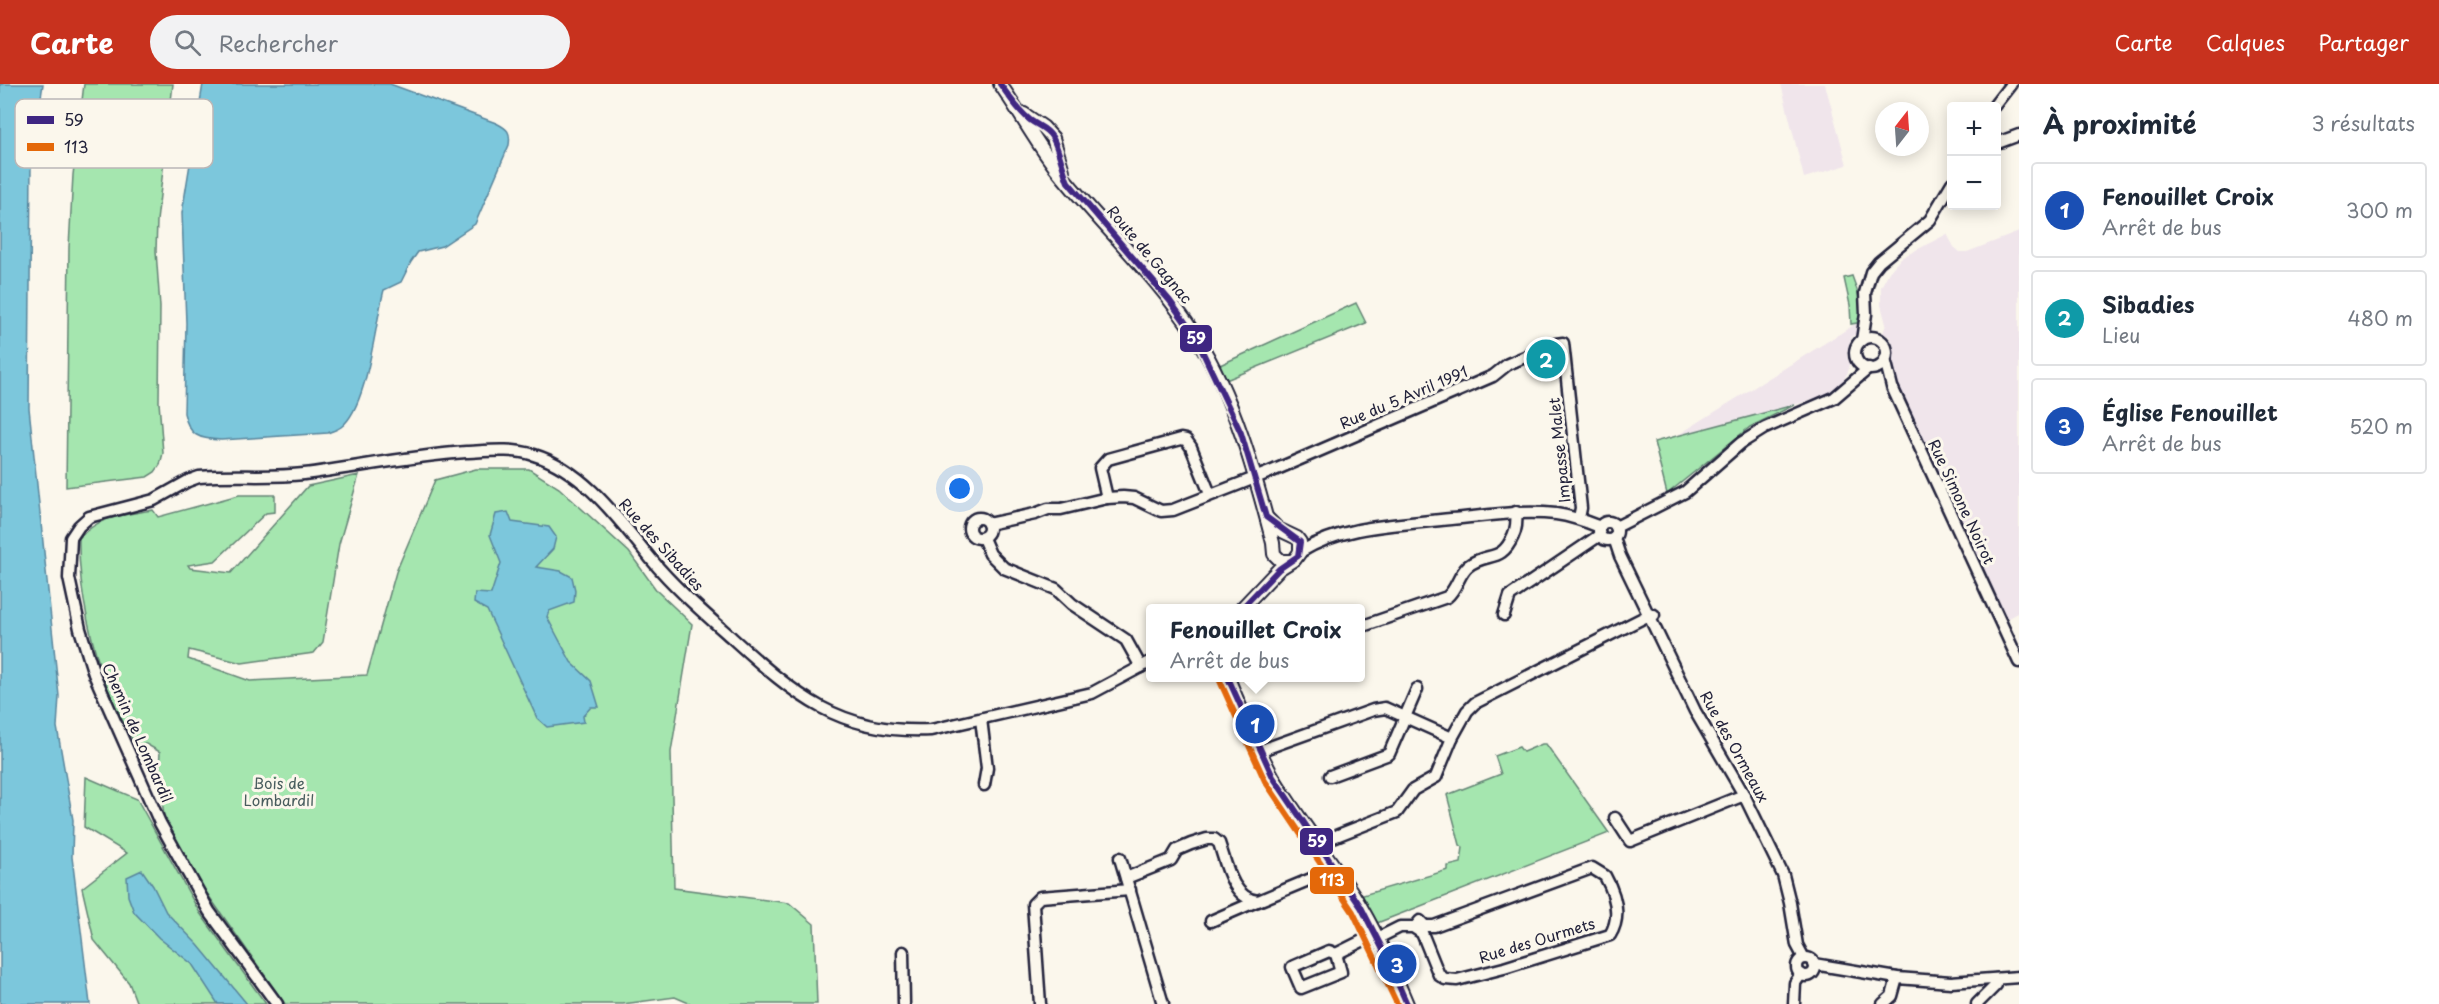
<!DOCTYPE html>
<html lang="fr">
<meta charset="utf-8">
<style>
:root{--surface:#fff;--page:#f2f2f3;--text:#1f2937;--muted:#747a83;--line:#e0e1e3;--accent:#c8321e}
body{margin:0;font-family:"Playpen Sans",sans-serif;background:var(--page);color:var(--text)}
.controls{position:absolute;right:18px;top:18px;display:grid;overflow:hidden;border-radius:6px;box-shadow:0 3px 15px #0003}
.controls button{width:54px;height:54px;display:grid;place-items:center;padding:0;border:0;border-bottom:2px solid var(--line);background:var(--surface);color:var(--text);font:30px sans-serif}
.compass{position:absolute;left:1875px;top:18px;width:54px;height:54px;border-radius:50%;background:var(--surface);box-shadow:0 3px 15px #0003;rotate:17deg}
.you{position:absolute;left:960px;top:405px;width:21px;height:21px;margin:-15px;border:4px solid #fff;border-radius:50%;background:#1a73e8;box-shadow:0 0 0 9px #1a73e833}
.badge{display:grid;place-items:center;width:39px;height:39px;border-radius:50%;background:var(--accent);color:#fff;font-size:20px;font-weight:700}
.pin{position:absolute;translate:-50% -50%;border:3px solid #fff;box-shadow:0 2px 6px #0006}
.popup{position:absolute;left:1146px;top:520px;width:219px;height:78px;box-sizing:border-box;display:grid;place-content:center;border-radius:6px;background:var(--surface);filter:drop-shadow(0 2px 4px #0005);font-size:20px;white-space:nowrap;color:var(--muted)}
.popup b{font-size:22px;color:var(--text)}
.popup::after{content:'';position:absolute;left:50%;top:100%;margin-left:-12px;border:12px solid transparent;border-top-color:var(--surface)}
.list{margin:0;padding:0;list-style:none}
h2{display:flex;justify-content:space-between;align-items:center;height:78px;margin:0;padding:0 24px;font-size:26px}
h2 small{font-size:20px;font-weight:400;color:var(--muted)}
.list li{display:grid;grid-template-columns:39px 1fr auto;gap:18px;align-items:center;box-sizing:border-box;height:96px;margin:0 12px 12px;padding:0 12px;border:2px solid var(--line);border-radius:6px}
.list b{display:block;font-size:22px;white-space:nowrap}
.list p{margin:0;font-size:20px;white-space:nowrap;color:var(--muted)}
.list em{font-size:20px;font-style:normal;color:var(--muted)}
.icon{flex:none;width:33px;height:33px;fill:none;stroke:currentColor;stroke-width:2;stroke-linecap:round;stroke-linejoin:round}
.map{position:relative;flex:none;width:2019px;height:920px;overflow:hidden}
header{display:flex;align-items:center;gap:36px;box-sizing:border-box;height:84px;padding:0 30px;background:var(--accent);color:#fff}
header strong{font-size:28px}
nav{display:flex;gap:33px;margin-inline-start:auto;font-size:21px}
.search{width:420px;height:54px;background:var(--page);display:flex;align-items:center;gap:15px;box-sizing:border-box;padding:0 21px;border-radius:33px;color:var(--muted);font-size:22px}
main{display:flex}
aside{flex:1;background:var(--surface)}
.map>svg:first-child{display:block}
.built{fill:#f0e5eb}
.green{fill:#a5e6af;stroke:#648475;stroke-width:1.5}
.water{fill:#7cc7dc;stroke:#58859c;stroke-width:1.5}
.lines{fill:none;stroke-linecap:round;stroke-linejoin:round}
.minor-casing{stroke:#22223b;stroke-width:15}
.major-casing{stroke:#22223b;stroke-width:16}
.minor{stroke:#fbf7ec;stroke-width:10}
.major{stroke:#fbf7ec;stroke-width:12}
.bus-1-casing{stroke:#fbf7ec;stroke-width:10}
.bus-2-casing{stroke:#fbf7ec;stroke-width:10}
.bus-1{stroke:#3f2682;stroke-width:6}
.bus-2{stroke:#e46809;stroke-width:6}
.labels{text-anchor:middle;stroke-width:6;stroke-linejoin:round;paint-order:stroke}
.street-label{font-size:15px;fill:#22223b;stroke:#fbf7ec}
.park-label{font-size:15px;fill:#495d5e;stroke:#fbf7ec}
.key{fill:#fbf7ec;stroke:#bab7b7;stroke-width:1.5}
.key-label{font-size:16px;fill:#22223b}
.line-badge{stroke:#fbf7ec;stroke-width:2}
.badge-label{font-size:16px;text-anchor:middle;font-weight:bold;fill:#fff}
</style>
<header>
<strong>Carte</strong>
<div class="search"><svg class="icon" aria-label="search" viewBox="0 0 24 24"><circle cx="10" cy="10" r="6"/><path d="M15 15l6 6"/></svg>Rechercher</div>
<nav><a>Carte</a><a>Calques</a><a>Partager</a></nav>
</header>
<main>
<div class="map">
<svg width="2019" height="920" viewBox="0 0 2019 920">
<rect width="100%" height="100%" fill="#fbf7ec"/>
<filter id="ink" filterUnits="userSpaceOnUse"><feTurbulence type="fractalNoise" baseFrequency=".0167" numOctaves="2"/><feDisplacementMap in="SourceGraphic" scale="12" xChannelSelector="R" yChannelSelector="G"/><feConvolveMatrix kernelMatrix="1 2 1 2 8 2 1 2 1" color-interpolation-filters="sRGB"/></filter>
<g filter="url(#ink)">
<g class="built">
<polygon points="1781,0 1825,0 1847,81 1804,94"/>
<polygon points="2019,148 2019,528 2008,534 2004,533 1892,291 1894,264 1890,253 1883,249 1886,240 1881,221 1881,203 1889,188 1901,174 1947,150 1954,163 1960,168 1967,168"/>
<polygon points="1857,239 1858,248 1852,253 1848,263 1847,273 1850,280 1848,288 1841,300 1826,311 1794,321 1678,351"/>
</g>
<g class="green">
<polygon points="84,0 173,0 157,137 156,167 160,223 159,318 163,369 160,381 155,388 147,393 66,403 69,163 73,91"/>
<path d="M1852,192C1858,208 1864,222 1857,239L1851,240L1850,221L1844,194Z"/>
<polygon points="1356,219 1366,239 1226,296 1220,281"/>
<polygon points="1794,321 1750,343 1667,410 1654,358"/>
<path d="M476,385H529L559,404L629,468L657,507L692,540L671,668L674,804L789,819L814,840L817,920H691L675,913L623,920H285L201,801L169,743L164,733L159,686L160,668L146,660H135C127,646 118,631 112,615C92,568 78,505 79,454C101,431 123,431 153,426L158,433L239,411H275V428L266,429L215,477L188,481L190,484L231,489L308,402L359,391L339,460L323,558L314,569L242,579L189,566L188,575L250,597L367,591L396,488L435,396Z"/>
<polygon points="1542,660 1546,660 1609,749 1377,839 1362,815 1363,811 1448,786 1448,782 1461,779 1463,763 1460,761 1447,711 1501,690 1495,672 1519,663 1523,668"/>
<polygon points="86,693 137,715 200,829 266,920 137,920 129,899 94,856 82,804 127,769 84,743"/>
</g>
<g class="water">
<polygon points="0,0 43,0 31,79 29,324 59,612 57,643 73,736 72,773 90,920 0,920"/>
<path d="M203,0H390L496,39C508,45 511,48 509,61L475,140L442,162L418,168L411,178L401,198L384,206C375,239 368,323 341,343C337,346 332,347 328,349L221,356C199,355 189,352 184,329L186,239L182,129Z"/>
<polygon points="508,428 512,438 549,443 556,453 553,465 536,483 561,487 572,493 575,506 574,518 549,527 547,533 571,578 591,597 599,623 591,623 583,632 584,638 547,643 537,634 487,526 474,519 475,509 491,510 501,479 490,451 496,430"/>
<polygon points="142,786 153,802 166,828 198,861 247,920 218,920 192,880 159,854 134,828 128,812 127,793"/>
</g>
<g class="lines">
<defs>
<g id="minor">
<polyline points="1994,22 2011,0"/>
<polyline points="1996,56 2000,58 2019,51"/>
<circle cx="1871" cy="269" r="16"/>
<polyline points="1862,256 1866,230 1865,209 1871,188 1879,178 1930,136 1952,99"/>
<polyline points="1885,275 1892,303 2019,578"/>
<polyline points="1107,414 1100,384 1108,375 1181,355 1186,356 1191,363 1210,410"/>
<circle cx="979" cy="444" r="10"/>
<circle cx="1608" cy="447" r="9"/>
<polyline points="988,440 1035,430 1048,425 1061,425 1107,414 1123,413 1134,414 1161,427 1173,426 1270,388 1493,292 1508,280 1556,260 1563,259 1581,424 1579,434"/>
<polyline points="1616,443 1685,408 1741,359 1765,344 1834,314 1869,284"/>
<polyline points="983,454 990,470 1004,484 1056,505 1072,520 1126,556 1141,583"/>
<polyline points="1614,454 1620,472 1695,627 1744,711 1783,791 1790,819 1797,861 1804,874"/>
<path d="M1300,468C1346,440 1399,441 1451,435C1486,432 1521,426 1556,430C1571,432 1585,437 1600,443"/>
<polyline points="1504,531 1510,512 1600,451"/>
<path d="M1360,543L1447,513C1457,505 1458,491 1468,482C1487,467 1501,480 1513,452C1517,444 1517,437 1516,428"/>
<polyline points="981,635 987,684 984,701"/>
<polyline points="1452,654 1467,627 1475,619 1649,531 1654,531"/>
<polyline points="1259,667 1373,626 1385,624 1452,654 1436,693 1413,706 1397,728 1318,759"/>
<polyline points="1330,692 1389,670 1417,605"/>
<polyline points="1615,734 1630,757 1744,711"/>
<polyline points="1120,774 1163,920"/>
<path d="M1126,794L1171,776L1177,766L1191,760L1207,755H1214L1219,759C1226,779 1232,815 1258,817L1335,785"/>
<polyline points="1211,837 1257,817"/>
<polygon points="1329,867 1336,870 1341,888 1301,904 1292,883"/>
<polyline points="903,868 904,920"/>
<path d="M1336,870L1372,852H1382L1400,843H1413L1422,849L1439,891L1445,895L1457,896L1504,884L1610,851C1622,832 1615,810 1605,792L1592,784L1434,842H1425L1420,837L1415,843"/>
<circle cx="1806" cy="883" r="9"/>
<polyline points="1814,880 1897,894 1951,898 2019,893"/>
<path d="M277,920L209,827L160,739L94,590L80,545L69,494L71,454L79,442L89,433L154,416L188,397L199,393C234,390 269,394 304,390C358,383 411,372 466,368C488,367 512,364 534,371C584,386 619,436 651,475C675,504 704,529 732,554C796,612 839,650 931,646L1092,609L1150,578"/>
<polyline points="1040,920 1033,820 1040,813 1130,806"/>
<polyline points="1794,920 1795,899 1801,890"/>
<polyline points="1883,920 1892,912 1897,894"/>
<polyline points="1977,920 1996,901 1996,895"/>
</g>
<g id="major">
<path d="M1000,0C1019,27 1035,57 1055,83C1100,140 1156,191 1195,251C1234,312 1255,390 1273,459L1274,470L1281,477H1290"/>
<polyline points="1024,30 1043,43 1053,54 1063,87"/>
<polyline points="1242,524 1279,485 1295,475 1300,468 1300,458 1297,454 1278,445 1267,434"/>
<path d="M1228,594C1242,627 1255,661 1273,693C1297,734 1327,770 1353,810C1375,845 1391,882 1407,920"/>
</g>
</defs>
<use href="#minor" class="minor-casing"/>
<use href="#major" class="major-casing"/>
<use href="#minor" class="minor"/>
<use href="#major" class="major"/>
<defs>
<g id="bus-1">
<path d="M1000,0C1009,12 1018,27 1030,36C1038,42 1047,44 1052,53C1058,62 1063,86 1068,98L1170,217L1195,252L1241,349L1266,433L1300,458L1298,472L1279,485L1242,524"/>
<polyline points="1228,594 1273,693 1361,823 1382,864 1407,920"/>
</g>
<polyline id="bus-2" points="1220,597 1265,697 1353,828 1397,920"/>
</defs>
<use href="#bus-1" class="bus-1-casing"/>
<use href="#bus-2" class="bus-2-casing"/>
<use href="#bus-1" class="bus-1"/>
<use href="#bus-2" class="bus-2"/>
</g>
</g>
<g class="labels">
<g class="street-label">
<text transform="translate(1149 171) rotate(50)" y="5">Route de Gagnac</text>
<text transform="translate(1404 314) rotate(-23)" y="5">Rue du 5 Avril 1991</text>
<text transform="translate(1560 366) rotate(-96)" y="5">Impasse Malet</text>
<text transform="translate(1961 418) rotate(65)" y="5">Rue Simone Noirot</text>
<text transform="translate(661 461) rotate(48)" y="5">Rue des Sibadies</text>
<text transform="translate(137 649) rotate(66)" y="5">Chemin de Lombardil</text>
<text transform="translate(1734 663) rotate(61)" y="5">Rue des Ormeaux</text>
<text transform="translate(1537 857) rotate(-17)" y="5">Rue des Ourmets</text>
</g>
<g class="park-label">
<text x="279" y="705">Bois de<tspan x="279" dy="17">Lombardil</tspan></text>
</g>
</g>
<rect x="15" y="15" width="198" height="69" rx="9" class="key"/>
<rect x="27" y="32" width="27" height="8" fill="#3f2682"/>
<rect x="27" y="59" width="27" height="8" fill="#e46809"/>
<g class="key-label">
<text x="64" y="42">59</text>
<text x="64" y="69">113</text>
</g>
<g class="line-badge">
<rect x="1179" y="240" width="34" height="29" rx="6" fill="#3f2682"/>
<rect x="1299" y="743" width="35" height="29" rx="6" fill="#3f2682"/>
<rect x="1309" y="782" width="46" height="29" rx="6" fill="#e46809"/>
</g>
<g class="badge-label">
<text x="1196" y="260">59</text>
<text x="1317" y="763">59</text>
<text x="1332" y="802">113</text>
</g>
</svg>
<div class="controls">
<button>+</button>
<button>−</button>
</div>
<svg class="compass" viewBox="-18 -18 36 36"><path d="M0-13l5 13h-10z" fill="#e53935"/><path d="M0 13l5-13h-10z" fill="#747a83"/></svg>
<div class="you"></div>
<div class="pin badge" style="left:1255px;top:640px;background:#1a4fb4">1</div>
<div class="popup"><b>Fenouillet Croix</b>Arrêt de bus</div>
<div class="pin badge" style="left:1546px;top:275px;background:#0f9aa8">2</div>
<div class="pin badge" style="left:1397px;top:880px;background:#1a4fb4">3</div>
</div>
<aside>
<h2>À proximité<small>3 résultats</small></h2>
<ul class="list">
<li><span class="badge" style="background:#1a4fb4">1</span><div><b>Fenouillet Croix</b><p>Arrêt de bus</p></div><em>300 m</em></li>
<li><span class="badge" style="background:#0f9aa8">2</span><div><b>Sibadies</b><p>Lieu</p></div><em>480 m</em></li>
<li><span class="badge" style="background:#1a4fb4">3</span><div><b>Église Fenouillet</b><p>Arrêt de bus</p></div><em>520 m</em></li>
</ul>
</aside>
</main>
